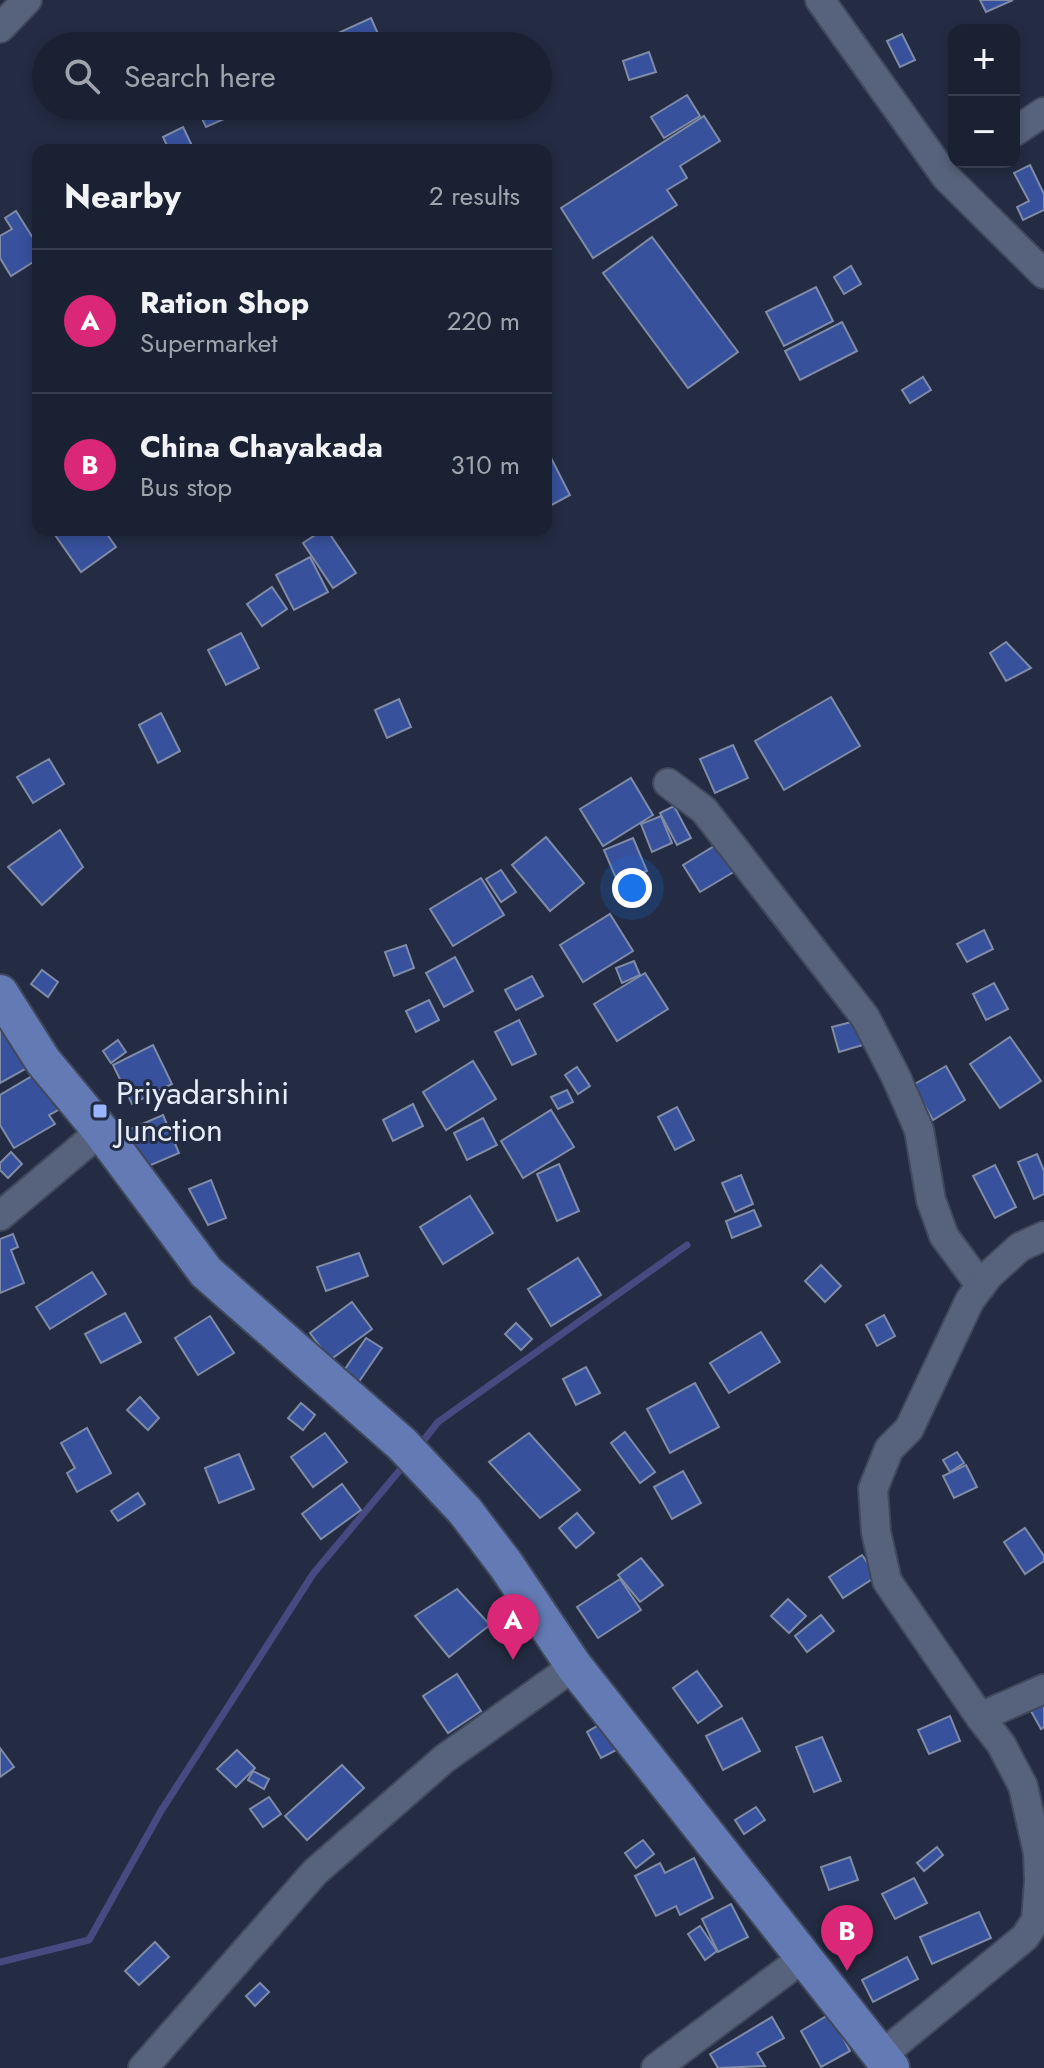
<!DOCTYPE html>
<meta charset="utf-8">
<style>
:root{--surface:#1a2132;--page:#23293a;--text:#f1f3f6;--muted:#9fa3ac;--line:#383e4d;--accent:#db2777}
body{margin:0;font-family:Jost,sans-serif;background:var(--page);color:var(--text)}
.controls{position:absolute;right:24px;top:24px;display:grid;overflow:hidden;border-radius:16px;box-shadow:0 4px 12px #0003}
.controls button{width:72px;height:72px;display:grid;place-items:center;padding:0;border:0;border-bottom:2px solid var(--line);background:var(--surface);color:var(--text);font:40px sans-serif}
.you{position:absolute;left:632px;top:888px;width:28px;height:28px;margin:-20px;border:6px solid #fff;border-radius:50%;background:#1a73e8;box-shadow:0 0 0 12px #1a73e833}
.badge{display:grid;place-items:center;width:52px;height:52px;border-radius:50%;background:var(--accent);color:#fff;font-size:26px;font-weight:700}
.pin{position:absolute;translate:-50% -66px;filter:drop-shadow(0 2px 4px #0008)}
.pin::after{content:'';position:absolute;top:42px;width:28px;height:24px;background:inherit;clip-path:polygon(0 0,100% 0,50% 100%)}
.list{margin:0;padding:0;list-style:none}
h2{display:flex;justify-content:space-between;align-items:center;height:104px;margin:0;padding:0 32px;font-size:34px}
h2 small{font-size:26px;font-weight:400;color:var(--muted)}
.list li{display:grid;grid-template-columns:52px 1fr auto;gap:24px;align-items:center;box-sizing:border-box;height:144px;padding:0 32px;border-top:2px solid var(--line)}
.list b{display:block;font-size:30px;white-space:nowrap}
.list p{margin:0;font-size:26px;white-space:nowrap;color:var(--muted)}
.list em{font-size:26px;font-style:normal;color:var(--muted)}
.icon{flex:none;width:44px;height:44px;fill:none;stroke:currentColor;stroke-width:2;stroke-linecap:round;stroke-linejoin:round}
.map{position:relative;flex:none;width:1044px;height:2068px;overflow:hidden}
.search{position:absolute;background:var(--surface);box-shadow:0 4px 12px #0003;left:32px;top:32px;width:520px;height:88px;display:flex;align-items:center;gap:20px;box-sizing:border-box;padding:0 28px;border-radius:44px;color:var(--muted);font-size:30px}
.panel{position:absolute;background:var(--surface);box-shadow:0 4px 12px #0003;left:32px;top:144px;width:520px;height:392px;border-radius:16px}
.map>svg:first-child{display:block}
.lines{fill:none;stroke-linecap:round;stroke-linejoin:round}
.stream{stroke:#474981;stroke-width:7}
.building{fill:#37519c;stroke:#7f8ba7;stroke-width:2}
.minor-casing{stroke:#40485c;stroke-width:32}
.major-casing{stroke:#40485c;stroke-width:40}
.minor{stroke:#57627c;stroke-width:28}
.major{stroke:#637ab4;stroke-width:36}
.poi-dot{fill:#98b5fd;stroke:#232c43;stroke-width:3}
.labels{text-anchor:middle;stroke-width:6;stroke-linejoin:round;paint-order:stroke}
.poi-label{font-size:32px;fill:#e6edfc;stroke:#232c43;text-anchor:start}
</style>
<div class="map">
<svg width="1044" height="2068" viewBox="0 0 1044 2068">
<rect width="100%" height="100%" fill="#232c43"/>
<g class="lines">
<g class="stream">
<polyline points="420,1445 438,1422 687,1245"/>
<polyline points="0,1962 89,1940 161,1811 313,1574 405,1464"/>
</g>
</g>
<g class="building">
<polygon points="980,0 1013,0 986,12"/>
<polygon points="371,18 383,45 342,46 336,34"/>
<polygon points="902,34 915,60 900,67 887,41"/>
<polygon points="649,52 656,72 629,80 623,61"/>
<polygon points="687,95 700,116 664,138 651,117"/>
<polygon points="196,106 229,106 233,115 206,127"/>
<polygon points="704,116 720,141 680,166 687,178 667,190 677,205 593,258 561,208"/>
<polygon points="183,127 194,150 169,150 163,137"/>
<polygon points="1030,165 1044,194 1044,210 1023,220 1017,207 1029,201 1014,173"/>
<polygon points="16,211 38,246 38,259 11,276 0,258 0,236 12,229 5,218"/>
<polygon points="652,237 738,352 688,388 603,273"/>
<polygon points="851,266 861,284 844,294 834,277"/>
<polygon points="816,287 833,321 784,346 766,312"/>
<polygon points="842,322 857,351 800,380 785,351"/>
<polygon points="923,377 931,390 910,403 902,390"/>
<polygon points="548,452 570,495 546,508 546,453"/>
<polygon points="62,530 104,530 116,547 81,572 55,535"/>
<polygon points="323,530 327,530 356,573 333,588 303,543"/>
<polygon points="310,557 328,592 294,610 276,575"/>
<polygon points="272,587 287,609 262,626 247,604"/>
<polygon points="241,633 259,668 226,685 208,650"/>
<polygon points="1006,642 1031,668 1006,681 990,653"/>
<polygon points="831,697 860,746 784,790 755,741"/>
<polygon points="399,699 411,727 387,738 375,710"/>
<polygon points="161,713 180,751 158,763 139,725"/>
<polygon points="733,745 748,778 715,793 700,759"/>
<polygon points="49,759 64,784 33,803 17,777"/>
<polygon points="631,778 653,815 603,846 580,809"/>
<polygon points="674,806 691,838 677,845 660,813"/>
<polygon points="661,816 672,843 652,852 641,824"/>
<polygon points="60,830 83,867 42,905 8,867"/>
<polygon points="546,837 584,883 550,911 512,865"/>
<polygon points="633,838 647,871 618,883 604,850"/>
<polygon points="721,842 737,870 700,892 683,865"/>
<polygon points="501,870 516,892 501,902 486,879"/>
<polygon points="481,878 504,915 453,946 430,909"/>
<polygon points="610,914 633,951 583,982 560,945"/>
<polygon points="984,930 993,949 967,962 957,944"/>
<polygon points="406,945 414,968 394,976 385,952"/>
<polygon points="455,957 473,991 444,1007 426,973"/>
<polygon points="634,961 640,975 622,983 616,968"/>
<polygon points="42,970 58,982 48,997 31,984"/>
<polygon points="645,973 668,1009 617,1041 594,1004"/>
<polygon points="532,976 543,996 516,1010 505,990"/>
<polygon points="994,983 1008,1009 986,1020 973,994"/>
<polygon points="429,1000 439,1020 416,1032 406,1011"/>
<polygon points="519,1020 536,1054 512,1065 495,1032"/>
<polygon points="859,1020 866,1044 839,1052 832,1027"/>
<polygon points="0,1025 29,1067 0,1083"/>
<polygon points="1010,1037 1041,1081 1000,1108 970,1064"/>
<polygon points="118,1040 126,1052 111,1063 103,1051"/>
<polygon points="153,1045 172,1084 132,1104 113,1065"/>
<polygon points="473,1061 496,1099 446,1130 423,1092"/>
<polygon points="946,1066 965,1100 933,1120 913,1085"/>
<polygon points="577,1067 590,1086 578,1094 565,1075"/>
<polygon points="39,1072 60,1109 49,1115 55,1124 14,1148 0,1125 0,1095"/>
<polygon points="567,1090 573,1102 558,1109 551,1097"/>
<polygon points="413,1104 423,1126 393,1141 383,1120"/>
<polygon points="677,1107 694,1140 675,1150 658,1117"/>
<polygon points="551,1110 574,1147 523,1178 501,1141"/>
<polygon points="163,1115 179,1153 144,1168 128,1130"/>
<polygon points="483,1118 497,1145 467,1160 454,1133"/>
<polygon points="11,1152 22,1164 8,1178 0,1170 0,1163"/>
<polygon points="1037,1154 1044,1171 1044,1194 1034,1199 1018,1162"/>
<polygon points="559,1164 579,1211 557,1221 537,1174"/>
<polygon points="995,1165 1016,1207 995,1218 973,1176"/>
<polygon points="741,1175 753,1204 735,1212 722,1183"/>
<polygon points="211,1180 226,1218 208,1225 189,1189"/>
<polygon points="470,1196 493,1233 443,1264 420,1227"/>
<polygon points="754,1210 761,1226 732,1238 726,1221"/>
<polygon points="13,1234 18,1247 11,1250 24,1283 0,1293 0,1239"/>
<polygon points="359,1253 368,1276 326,1291 317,1267"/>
<polygon points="578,1258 601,1295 551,1326 528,1289"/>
<polygon points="821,1265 841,1286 825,1302 805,1281"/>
<polygon points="92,1272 106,1294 50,1329 36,1307"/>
<polygon points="352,1302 372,1329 330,1360 310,1333"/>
<polygon points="125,1313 141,1342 101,1363 85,1334"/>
<polygon points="884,1315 895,1336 877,1346 866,1325"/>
<polygon points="210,1316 234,1353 198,1375 175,1338"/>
<polygon points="516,1323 532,1339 521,1350 505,1334"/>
<polygon points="761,1332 780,1362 729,1393 710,1363"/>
<polygon points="366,1338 382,1348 358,1383 343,1372"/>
<polygon points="586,1367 600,1393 576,1405 563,1379"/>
<polygon points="695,1383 719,1427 670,1453 647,1409"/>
<polygon points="140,1397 159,1418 148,1430 127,1410"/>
<polygon points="301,1403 315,1415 303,1430 288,1418"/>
<polygon points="87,1428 111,1473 77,1492 67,1473 75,1468 61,1443"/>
<polygon points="625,1432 655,1472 640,1483 611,1443"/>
<polygon points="325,1433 347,1462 313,1487 291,1457"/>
<polygon points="529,1433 580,1490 540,1518 489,1462"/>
<polygon points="957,1452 964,1463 950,1472 943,1460"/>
<polygon points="239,1454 254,1489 219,1503 205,1468"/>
<polygon points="966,1465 977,1487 954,1498 943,1476"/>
<polygon points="683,1471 701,1503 672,1519 654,1487"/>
<polygon points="342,1484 361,1510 321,1539 302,1514"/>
<polygon points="138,1493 145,1504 118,1521 111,1511"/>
<polygon points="577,1513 594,1533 576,1548 559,1528"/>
<polygon points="1025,1528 1044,1556 1044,1561 1025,1574 1004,1542"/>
<polygon points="862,1555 877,1576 843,1598 829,1577"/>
<polygon points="641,1558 663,1585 640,1602 618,1575"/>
<polygon points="620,1579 641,1610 598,1638 577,1607"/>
<polygon points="457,1589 490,1625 449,1657 415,1616"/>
<polygon points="788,1599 806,1616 789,1633 771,1616"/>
<polygon points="821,1615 834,1631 807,1652 795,1636"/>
<polygon points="697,1671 722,1706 698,1723 673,1688"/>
<polygon points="457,1674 481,1711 448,1733 423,1696"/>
<polygon points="1044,1695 1044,1727 1041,1729 1027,1704"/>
<polygon points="950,1716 960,1741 929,1754 918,1730"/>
<polygon points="611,1718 626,1745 601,1758 587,1732"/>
<polygon points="742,1718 760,1751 723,1770 706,1736"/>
<polygon points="822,1737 841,1781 814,1792 796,1747"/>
<polygon points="0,1748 14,1767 0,1777"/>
<polygon points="237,1750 255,1768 236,1787 217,1769"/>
<polygon points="342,1765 364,1788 307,1840 285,1816"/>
<polygon points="253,1771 269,1779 264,1789 248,1780"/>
<polygon points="269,1797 281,1814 263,1827 250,1809"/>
<polygon points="756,1807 765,1820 744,1834 735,1820"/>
<polygon points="643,1840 654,1854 636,1868 625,1853"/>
<polygon points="937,1847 943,1855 924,1871 917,1863"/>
<polygon points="850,1857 858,1880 829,1890 821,1867"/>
<polygon points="694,1858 713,1898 680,1915 676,1906 656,1916 635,1876 660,1863 665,1873"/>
<polygon points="914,1878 927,1903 895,1919 882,1894"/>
<polygon points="731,1904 748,1937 718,1952 702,1919"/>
<polygon points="979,1912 991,1938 932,1964 920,1937"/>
<polygon points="700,1926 717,1951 705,1960 688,1934"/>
<polygon points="155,1942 169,1957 139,1985 125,1971"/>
<polygon points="907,1957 918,1979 873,2002 862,1980"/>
<polygon points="260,1983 269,1992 255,2006 246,1996"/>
<polygon points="842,2007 854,2029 842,2036 850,2051 821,2067 801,2031"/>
<polygon points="772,2017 784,2038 757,2053 765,2066 718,2068 710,2054"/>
</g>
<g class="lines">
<defs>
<g id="minor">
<polyline points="820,0 946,177 1044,274"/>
<polyline points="0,28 27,0"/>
<polyline points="1014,132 1044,112"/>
<polyline points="668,783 704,810 865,1017 896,1077 919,1130 931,1200 944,1236 981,1286"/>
<polyline points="0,1216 101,1131"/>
<polyline points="980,1717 1044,1689"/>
<polyline points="882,2055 1025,1937 1036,1920 1039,1881 1038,1853 1023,1786 1001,1744 980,1717 887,1581 876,1532 873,1489 889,1449 909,1429 970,1300 989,1275 1020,1247 1044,1236"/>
<polyline points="143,2068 315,1872 444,1759 574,1666"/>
<polyline points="656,2068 803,1958"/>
</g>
<polyline id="major" points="0,993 43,1061 101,1131 206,1272 402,1444 465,1511 506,1565 574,1666 891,2068"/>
</defs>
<use href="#minor" class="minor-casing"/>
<use href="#major" class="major-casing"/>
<use href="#minor" class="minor"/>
<use href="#major" class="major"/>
</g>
<rect class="poi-dot" x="92" y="1103" width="16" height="16" rx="4"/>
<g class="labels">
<g class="poi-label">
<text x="116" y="1104">Priyadarshini<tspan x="116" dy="37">Junction</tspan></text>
</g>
</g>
</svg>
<div class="controls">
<button>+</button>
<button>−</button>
</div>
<div class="you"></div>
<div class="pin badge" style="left:513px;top:1660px">A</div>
<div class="pin badge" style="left:847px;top:1971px">B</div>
<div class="search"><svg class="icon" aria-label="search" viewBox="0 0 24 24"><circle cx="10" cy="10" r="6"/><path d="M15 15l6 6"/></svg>Search here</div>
<section class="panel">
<h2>Nearby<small>2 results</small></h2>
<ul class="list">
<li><span class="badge">A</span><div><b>Ration Shop</b><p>Supermarket</p></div><em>220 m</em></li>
<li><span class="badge">B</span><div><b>China Chayakada</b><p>Bus stop</p></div><em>310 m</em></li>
</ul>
</section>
</div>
